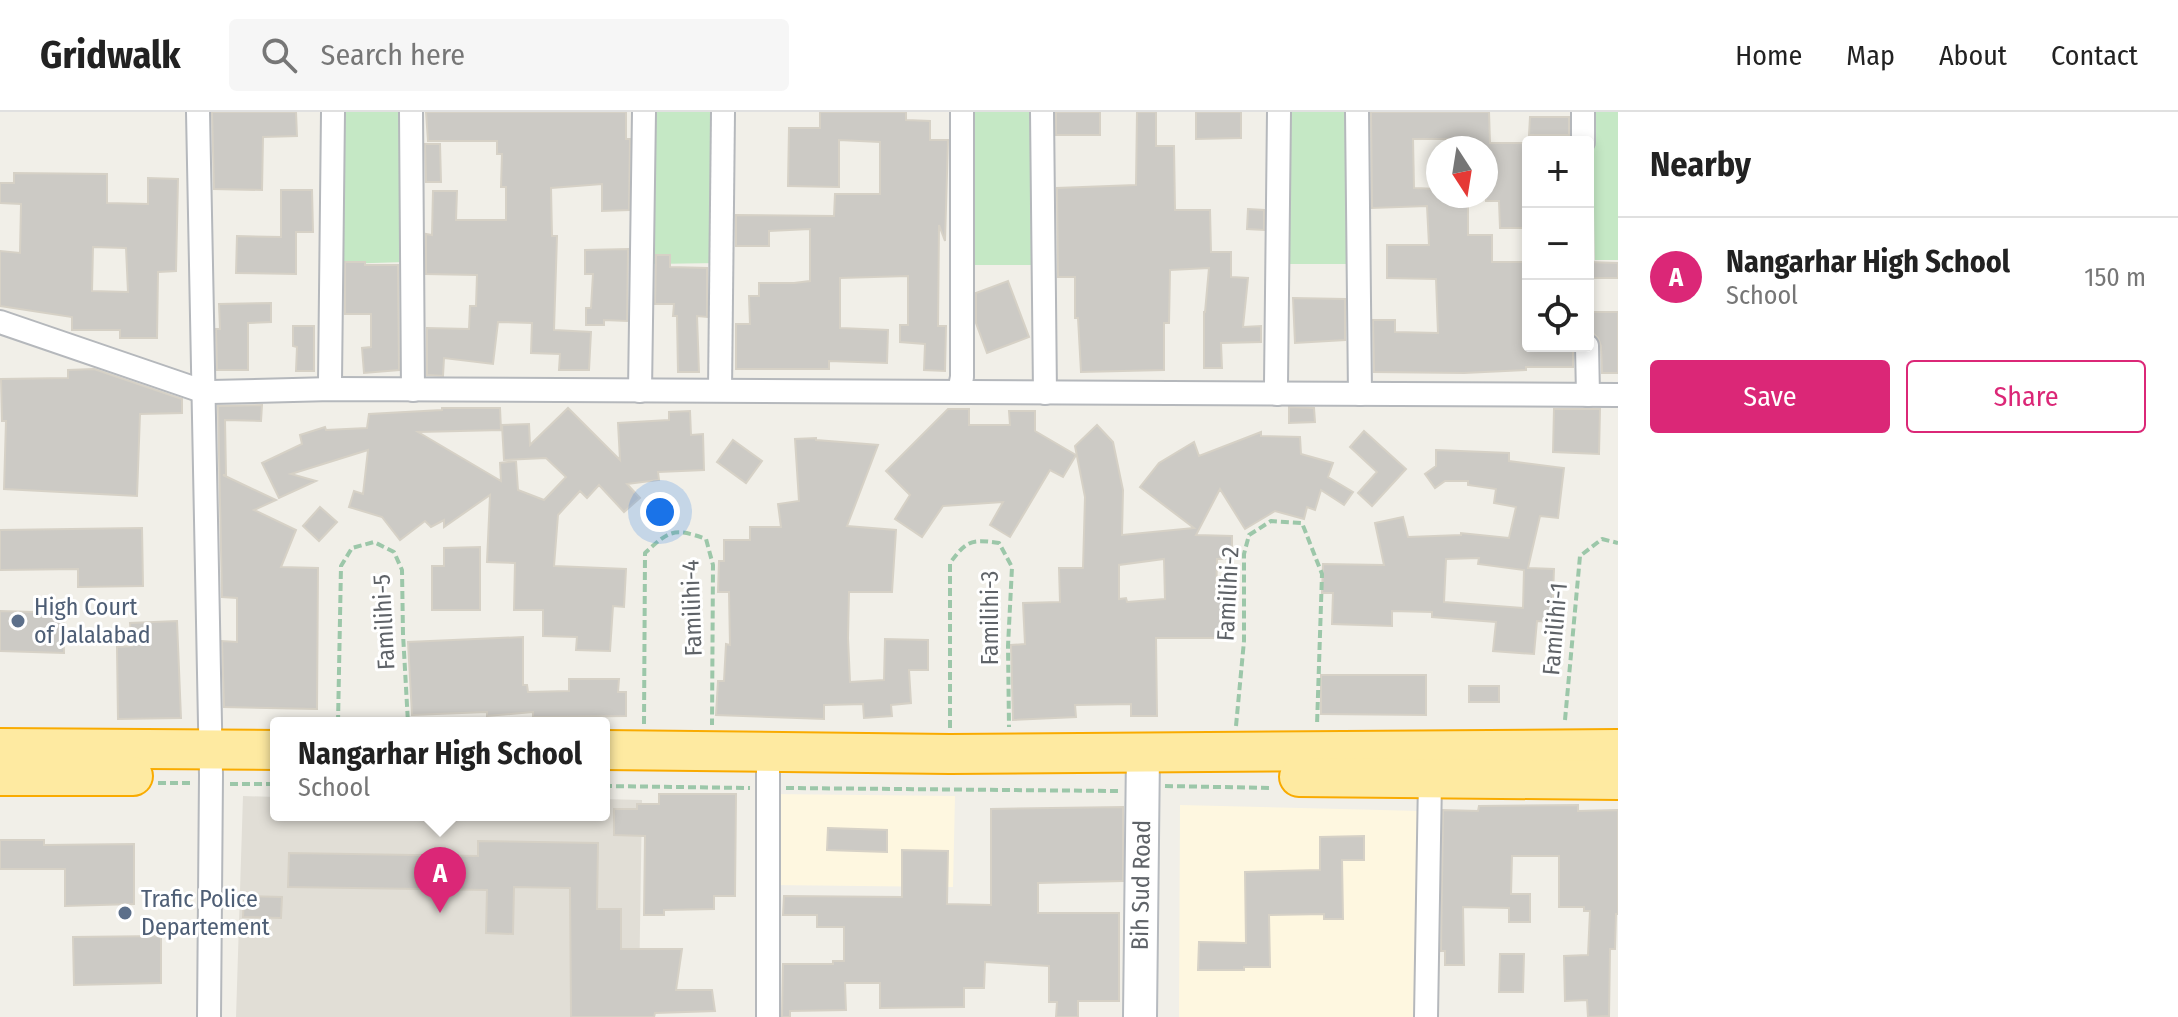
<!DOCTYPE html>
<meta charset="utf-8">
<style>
:root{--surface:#fff;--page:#f6f6f6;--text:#222;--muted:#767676;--line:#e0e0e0;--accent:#db2777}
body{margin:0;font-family:"Fira Sans Condensed",sans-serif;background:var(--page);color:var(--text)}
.controls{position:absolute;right:24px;top:24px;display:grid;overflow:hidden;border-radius:8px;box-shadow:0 4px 12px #0003}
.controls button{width:72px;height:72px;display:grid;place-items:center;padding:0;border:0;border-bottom:2px solid var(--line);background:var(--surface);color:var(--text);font:40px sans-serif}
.compass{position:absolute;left:1426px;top:24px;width:72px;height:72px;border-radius:50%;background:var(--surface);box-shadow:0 4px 12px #0003;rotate:168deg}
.you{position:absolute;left:660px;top:400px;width:28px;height:28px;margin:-20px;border:6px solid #fff;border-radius:50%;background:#1a73e8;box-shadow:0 0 0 12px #1a73e833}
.badge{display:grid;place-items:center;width:52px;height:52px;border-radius:50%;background:var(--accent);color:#fff;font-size:26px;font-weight:700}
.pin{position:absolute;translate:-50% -66px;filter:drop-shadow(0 2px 4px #0008)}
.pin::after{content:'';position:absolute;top:42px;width:28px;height:24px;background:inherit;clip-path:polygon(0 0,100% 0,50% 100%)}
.popup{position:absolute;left:270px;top:605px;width:340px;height:104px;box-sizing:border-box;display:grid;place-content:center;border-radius:8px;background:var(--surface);filter:drop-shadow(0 2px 6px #0005);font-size:26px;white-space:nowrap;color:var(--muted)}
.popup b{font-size:30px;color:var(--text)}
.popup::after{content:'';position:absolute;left:50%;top:100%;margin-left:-16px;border:16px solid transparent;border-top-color:var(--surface)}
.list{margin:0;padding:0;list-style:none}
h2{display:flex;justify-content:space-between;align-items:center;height:104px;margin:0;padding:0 32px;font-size:34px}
h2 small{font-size:26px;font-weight:400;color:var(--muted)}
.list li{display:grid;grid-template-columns:52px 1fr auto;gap:24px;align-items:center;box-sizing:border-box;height:120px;padding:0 32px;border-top:2px solid var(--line)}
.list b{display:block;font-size:30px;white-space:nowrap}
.list p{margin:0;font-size:26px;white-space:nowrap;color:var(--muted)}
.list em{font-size:26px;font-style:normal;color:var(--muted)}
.actions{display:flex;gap:16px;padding:24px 32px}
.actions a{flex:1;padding:18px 0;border:2px solid var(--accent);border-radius:8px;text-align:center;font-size:28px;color:var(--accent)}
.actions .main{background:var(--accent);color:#fff}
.icon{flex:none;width:44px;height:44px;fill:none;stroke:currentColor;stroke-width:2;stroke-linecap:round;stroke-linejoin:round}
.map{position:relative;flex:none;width:1618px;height:905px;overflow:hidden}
header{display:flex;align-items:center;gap:48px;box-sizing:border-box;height:112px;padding:0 40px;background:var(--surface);border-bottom:2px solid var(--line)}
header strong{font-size:38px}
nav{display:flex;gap:44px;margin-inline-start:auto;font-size:28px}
.search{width:560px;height:72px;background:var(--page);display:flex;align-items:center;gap:20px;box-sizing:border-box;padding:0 28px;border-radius:8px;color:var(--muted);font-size:30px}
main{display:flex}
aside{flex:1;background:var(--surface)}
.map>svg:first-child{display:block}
.commercial{fill:#fef7e0}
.education{fill:#e1ded6}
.green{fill:#c5e8c5}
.building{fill:#cccac5;stroke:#d6d1c6;stroke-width:2;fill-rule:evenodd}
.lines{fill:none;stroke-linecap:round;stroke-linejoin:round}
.minor-casing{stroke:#b5b8bc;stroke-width:26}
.secondary-casing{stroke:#b6babf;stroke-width:36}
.trunk-casing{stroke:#f9ab00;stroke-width:42}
.path{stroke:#9cc7a9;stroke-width:4;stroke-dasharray:8 4;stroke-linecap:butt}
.minor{stroke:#fff;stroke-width:22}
.secondary{stroke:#fff;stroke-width:32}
.trunk{stroke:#feeaa1;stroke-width:38}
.service-dot{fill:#5c6f8a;stroke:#fff;stroke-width:3}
.labels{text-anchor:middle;stroke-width:6;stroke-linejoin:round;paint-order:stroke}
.street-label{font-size:24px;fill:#5f6368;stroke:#fff}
.service-label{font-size:24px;fill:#4e5e75;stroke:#fff;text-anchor:start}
</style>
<header>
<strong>Gridwalk</strong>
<div class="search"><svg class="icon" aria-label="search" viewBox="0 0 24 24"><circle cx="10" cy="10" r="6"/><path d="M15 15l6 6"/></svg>Search here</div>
<nav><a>Home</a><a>Map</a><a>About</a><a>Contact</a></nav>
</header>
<main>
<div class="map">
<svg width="1618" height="905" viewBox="0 0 1618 905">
<rect width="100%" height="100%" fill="#f1efe8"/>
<g class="commercial">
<polygon points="770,682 955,684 953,775 769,773"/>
<polygon points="1180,693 1421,699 1416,905 1179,905"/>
</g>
<polygon class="education" points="243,684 276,685 276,703 604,703 604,687 642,688 639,879 635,905 236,905"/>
<g class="green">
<polygon points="339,0 405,0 405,150 340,152"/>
<polygon points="655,0 720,0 719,151 652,152"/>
<rect x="971" y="0" width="65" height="153"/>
<polygon points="1291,0 1352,0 1353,152 1289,152"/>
<polygon points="1592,0 1618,0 1618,148 1595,148"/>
</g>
<g class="building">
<polygon points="212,0 296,0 297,24 263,25 262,78 214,77"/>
<polygon points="426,0 626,0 626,27 630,27 629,98 602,99 602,72 551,76 552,124 557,124 554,218 591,220 589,258 559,258 560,242 531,241 532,211 498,210 493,252 444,246 443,264 427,263 427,216 469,217 470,194 476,194 477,163 426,162 426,122 432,123 433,79 457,79 456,108 506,108 506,75 501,75 502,42 497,42 497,29 428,29"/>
<polygon points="820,0 906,0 906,8 930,9 930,28 948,28 945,129 939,113 938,214 946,214 945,259 924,258 925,232 900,230 900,213 908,213 908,164 840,166 840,216 888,218 887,251 829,249 829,257 736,257 736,212 750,212 749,184 759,184 759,171 794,171 810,169 810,117 769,119 769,134 736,134 736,103 834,104 835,82 880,82 880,30 839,28 839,75 788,74 789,16 820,16"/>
<rect x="1056" y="0" width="44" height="23"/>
<polygon points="1137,0 1156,0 1156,34 1174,34 1175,98 1210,98 1211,140 1231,140 1231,165 1248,166 1243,215 1261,214 1261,230 1221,231 1222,256 1204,256 1204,200 1205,200 1209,156 1170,158 1169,211 1164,211 1164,258 1081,260 1078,206 1075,206 1075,165 1058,165 1057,76 1136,73"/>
<polygon points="1196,0 1241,0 1241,26 1196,27"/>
<polygon points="1371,0 1489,0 1490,31 1528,31 1528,116 1500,116 1499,89 1486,89 1486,36 1474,36 1473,27 1413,27 1414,76 1438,77 1438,84 1468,84 1468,123 1492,123 1492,150 1528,150 1528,234 1573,234 1573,255 1526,255 1526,258 1464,261 1374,260 1373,208 1395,208 1395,220 1438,221 1436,167 1387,166 1387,133 1429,133 1427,94 1372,96"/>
<polygon points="1530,5 1569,5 1569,23 1529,23"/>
<polygon points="425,32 440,32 441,70 426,70"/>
<path d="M14,61L107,62V91L148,92V66L178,67L176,159L158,160L157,226H120V218H72V205L0,194V139L20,141L21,92L0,91V71H14ZM93,135L126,136L128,180L92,179Z"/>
<polygon points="281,78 312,78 313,120 296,120 296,162 236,161 237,124 281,125"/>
<polygon points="1248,97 1264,98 1264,118 1247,117"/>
<polygon points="628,137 627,209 604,208 604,213 586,213 586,196 591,196 593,162 585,162 585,138"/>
<polygon points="656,143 670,143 670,155 707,156 707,205 697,204 699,260 678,260 677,204 673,204 674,192 655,192"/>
<polygon points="345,150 365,150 365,153 398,153 399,258 364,261 362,236 371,235 371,202 345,202"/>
<polygon points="1589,150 1618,151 1618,166 1589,166"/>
<polygon points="1008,169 1029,225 987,241 976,211 976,181"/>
<polygon points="1293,186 1345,187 1345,228 1295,231"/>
<polygon points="271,191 271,210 248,211 248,258 217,258 216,217 220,217 219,192"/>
<polygon points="1593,200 1618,200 1618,261 1602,261 1601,234 1598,226 1593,221"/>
<polygon points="293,214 314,214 314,259 296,259 297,235 293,234"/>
<polygon points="94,257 182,287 182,301 140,302 137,384 4,377 6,309 2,309 1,267 68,266 68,258"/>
<polygon points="262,293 261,309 225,308 226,363 223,363 276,388 254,398 296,418 281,455 318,456 317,597 224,595 222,529 237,530 237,486 222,485 218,294"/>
<polygon points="1289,295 1314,296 1315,310 1289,311"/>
<polygon points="442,296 500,296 501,318 418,320 501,369 500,351 516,349 518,378 544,388 566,365 546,346 504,348 502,313 529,312 530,333 568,296 620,348 618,311 669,308 669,300 690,299 691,323 703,322 704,358 658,360 659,368 627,372 640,386 624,400 599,373 587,386 580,379 558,403 554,454 626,457 624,495 613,494 610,539 576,538 577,525 543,524 543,498 514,498 515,451 487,450 490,383 444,415 444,408 431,415 425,409 400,428 382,405 349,395 354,379 363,382 368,338 291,362 316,369 279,386 262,351 302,332 300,323 325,315 326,318 367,316 369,302 442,298"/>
<polygon points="948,297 969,297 969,313 1010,313 1009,299 1035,299 1035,319 1076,343 1063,365 1050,358 1010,425 990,413 1003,390 943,394 922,425 895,407 910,383 886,359"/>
<polygon points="1554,297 1600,297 1599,342 1553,340"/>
<path d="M1097,313L1113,330L1123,378L1122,423L1194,416L1140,375L1159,351L1194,330L1199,344L1261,320V324L1300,325L1301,342L1333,351L1328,365L1353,380L1344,393L1321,378L1315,398L1307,395L1304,407L1275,399L1245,417L1220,377L1196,423L1232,424V447H1217L1216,488H1228L1229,526H1156L1157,604H1131V592L1075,593L1076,605L1013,608L1011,533L1025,532L1023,491L1060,490L1059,456H1083L1085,385L1075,334ZM1164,447L1165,487L1127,490L1126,486L1119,487V453Z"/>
<polygon points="1364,319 1406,357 1372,394 1358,381 1377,360 1350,335"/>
<polygon points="816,326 816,328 878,333 847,414 896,418 892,480 849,480 848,526 850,570 884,568 885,527 928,528 928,558 909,558 911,591 891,593 892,604 864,606 863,592 824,593 824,607 716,603 718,569 724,569 726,532 730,533 729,480 718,480 719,449 724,449 724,428 750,428 750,415 781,415 778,392 799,389 795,327"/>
<polygon points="733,328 762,349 746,371 717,350"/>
<path d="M1436,338L1509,341V349L1564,356L1558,406L1540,404L1528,456L1554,457L1552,510L1537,509L1534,542L1493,539L1496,510L1432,505V500L1392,499V514L1332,512L1333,481H1322L1323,452L1384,453L1375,411L1403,405L1408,425L1461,423V421L1509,426L1516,395L1494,391L1496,377L1468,373V369H1445L1435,376L1425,362L1436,354ZM1479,446L1478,452L1524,458L1523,496L1444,490L1446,447Z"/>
<polygon points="320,395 337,410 319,429 303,414"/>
<polygon points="142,416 143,474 78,475 78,457 0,458 0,418"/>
<polygon points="480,435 480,498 432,498 432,454 444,454 444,436"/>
<polygon points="63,496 64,541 0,539 0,499 34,500 34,497"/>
<polygon points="177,509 181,606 118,607 117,535 132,534 130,511"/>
<polygon points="523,525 523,573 527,573 528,580 569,579 569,567 619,567 618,580 626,580 626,604 533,605 533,600 487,604 487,600 412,603 408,530"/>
<polygon points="1321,563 1426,563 1426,603 1321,602"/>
<rect x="1469" y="574" width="30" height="16"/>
<polygon points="659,682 736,682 735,784 714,784 714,797 664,798 664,803 644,803 645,724 614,723 614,697 637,697 637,692 659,692"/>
<polygon points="1578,693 1578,699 1618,698 1618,802 1616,802 1615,837 1610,837 1609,904 1588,905 1587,888 1565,889 1564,844 1588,843 1590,799 1584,799 1584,795 1559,795 1559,744 1512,744 1511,782 1530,782 1530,810 1509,810 1509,796 1463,795 1464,853 1445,853 1445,839 1441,839 1443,698 1478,699 1479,694"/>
<polygon points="1123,695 1123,769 1038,771 1038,801 1119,801 1119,889 1078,889 1078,905 1056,905 1057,890 1049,890 1049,854 985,850 984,876 964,876 964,895 880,896 880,871 845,871 846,898 790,899 790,905 782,905 783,852 833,852 833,849 844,849 844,815 817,815 817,803 783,803 784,784 902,785 902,738 948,739 947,792 991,793 991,697"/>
<polygon points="828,716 887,718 887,740 827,738"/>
<polygon points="1364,724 1364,748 1342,748 1343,807 1324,807 1324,802 1269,803 1270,855 1244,855 1244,858 1198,858 1199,830 1246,831 1245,760 1320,758 1320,725"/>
<polygon points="0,728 44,728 44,733 134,732 134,792 65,794 65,757 0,757"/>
<polygon points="478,729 598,731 597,797 621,797 621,837 682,837 676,878 712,878 715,899 655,901 654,905 571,905 570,776 514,775 513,822 486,821 487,778 288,775 289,741 478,744"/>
<polygon points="244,784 282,785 281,806 243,805"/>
<polygon points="161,824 161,871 74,873 73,825"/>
<polygon points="1500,842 1524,842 1523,880 1499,880"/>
</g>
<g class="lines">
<defs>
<g id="minor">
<polyline points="198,0 211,663 209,905"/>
<polyline points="411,0 413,278"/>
<polyline points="1042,0 1045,281"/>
<polyline points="1357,0 1360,282"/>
<polyline points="1583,0 1583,30"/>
<polyline points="0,210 202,279 211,280 332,277 1618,283"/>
<polyline points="1587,234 1588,283"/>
<polyline points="332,277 330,270 333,0"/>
<polyline points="720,278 723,0"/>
<polyline points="640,279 644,0"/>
<polyline points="959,280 962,265 962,0"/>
<polyline points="1277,282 1276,272 1279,0"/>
<polyline points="768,905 768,639"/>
<polyline points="1426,905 1430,667"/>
</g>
<polyline id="secondary" points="1140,905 1143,641"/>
<g id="trunk">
<polyline points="0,636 276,638"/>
<polyline points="604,638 950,642 1618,637"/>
<polyline points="0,664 133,664"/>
<polyline points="1299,665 1618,668"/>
</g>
</defs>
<use href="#minor" class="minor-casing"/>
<use href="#secondary" class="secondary-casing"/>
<use href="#trunk" class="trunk-casing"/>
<g class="path">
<polyline points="1565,608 1580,444 1602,427 1618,431"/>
<polyline points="338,611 341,454 352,436 374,430 394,440 402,458 403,522 408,611"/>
<path d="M644,612L645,441C669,419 673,415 706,427L713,453L712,613"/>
<polyline points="1236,614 1244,529 1244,442 1249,423 1271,409 1302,411 1322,462 1317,613"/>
<path d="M950,616V451C967,428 971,427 999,431L1012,455L1008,534L1009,615"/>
<polyline points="158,671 190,671"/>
<polyline points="230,672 276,672"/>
<polyline points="604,674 750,676"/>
<polyline points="1165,674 1272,676"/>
<polyline points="786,676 1118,679"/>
</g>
<use href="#minor" class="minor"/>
<use href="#secondary" class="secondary"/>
<use href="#trunk" class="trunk"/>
</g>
<g class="service-dot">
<circle cx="18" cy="509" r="8"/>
<circle cx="125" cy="801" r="8"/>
</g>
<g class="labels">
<g class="street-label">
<text transform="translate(1228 482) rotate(-87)" y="8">Familihi-2</text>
<text transform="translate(692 496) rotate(-92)" y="8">Familihi-4</text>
<text transform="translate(990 506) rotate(-90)" y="8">Familihi-3</text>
<text transform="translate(384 510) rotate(-93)" y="8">Familihi-5</text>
<text transform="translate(1555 517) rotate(-85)" y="8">Familihi-1</text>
<text transform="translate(1141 773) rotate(-89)" y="8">Bih Sud Road</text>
</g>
<g class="service-label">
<text x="34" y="503">High Court<tspan x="34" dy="28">of Jalalabad</tspan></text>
<text x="141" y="795">Trafic Police<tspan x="141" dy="28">Departement</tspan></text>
</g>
</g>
</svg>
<div class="controls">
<button>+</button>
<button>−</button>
<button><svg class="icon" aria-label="locate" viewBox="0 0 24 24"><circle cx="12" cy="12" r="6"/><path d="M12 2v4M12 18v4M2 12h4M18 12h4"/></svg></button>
</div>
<svg class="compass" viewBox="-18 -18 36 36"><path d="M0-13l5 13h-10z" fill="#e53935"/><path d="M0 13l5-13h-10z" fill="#767676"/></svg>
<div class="you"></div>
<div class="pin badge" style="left:440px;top:801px">A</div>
<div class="popup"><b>Nangarhar High School</b>School</div>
</div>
<aside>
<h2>Nearby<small></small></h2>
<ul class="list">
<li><span class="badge">A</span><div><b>Nangarhar High School</b><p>School</p></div><em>150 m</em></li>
</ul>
<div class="actions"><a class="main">Save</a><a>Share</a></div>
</aside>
</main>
